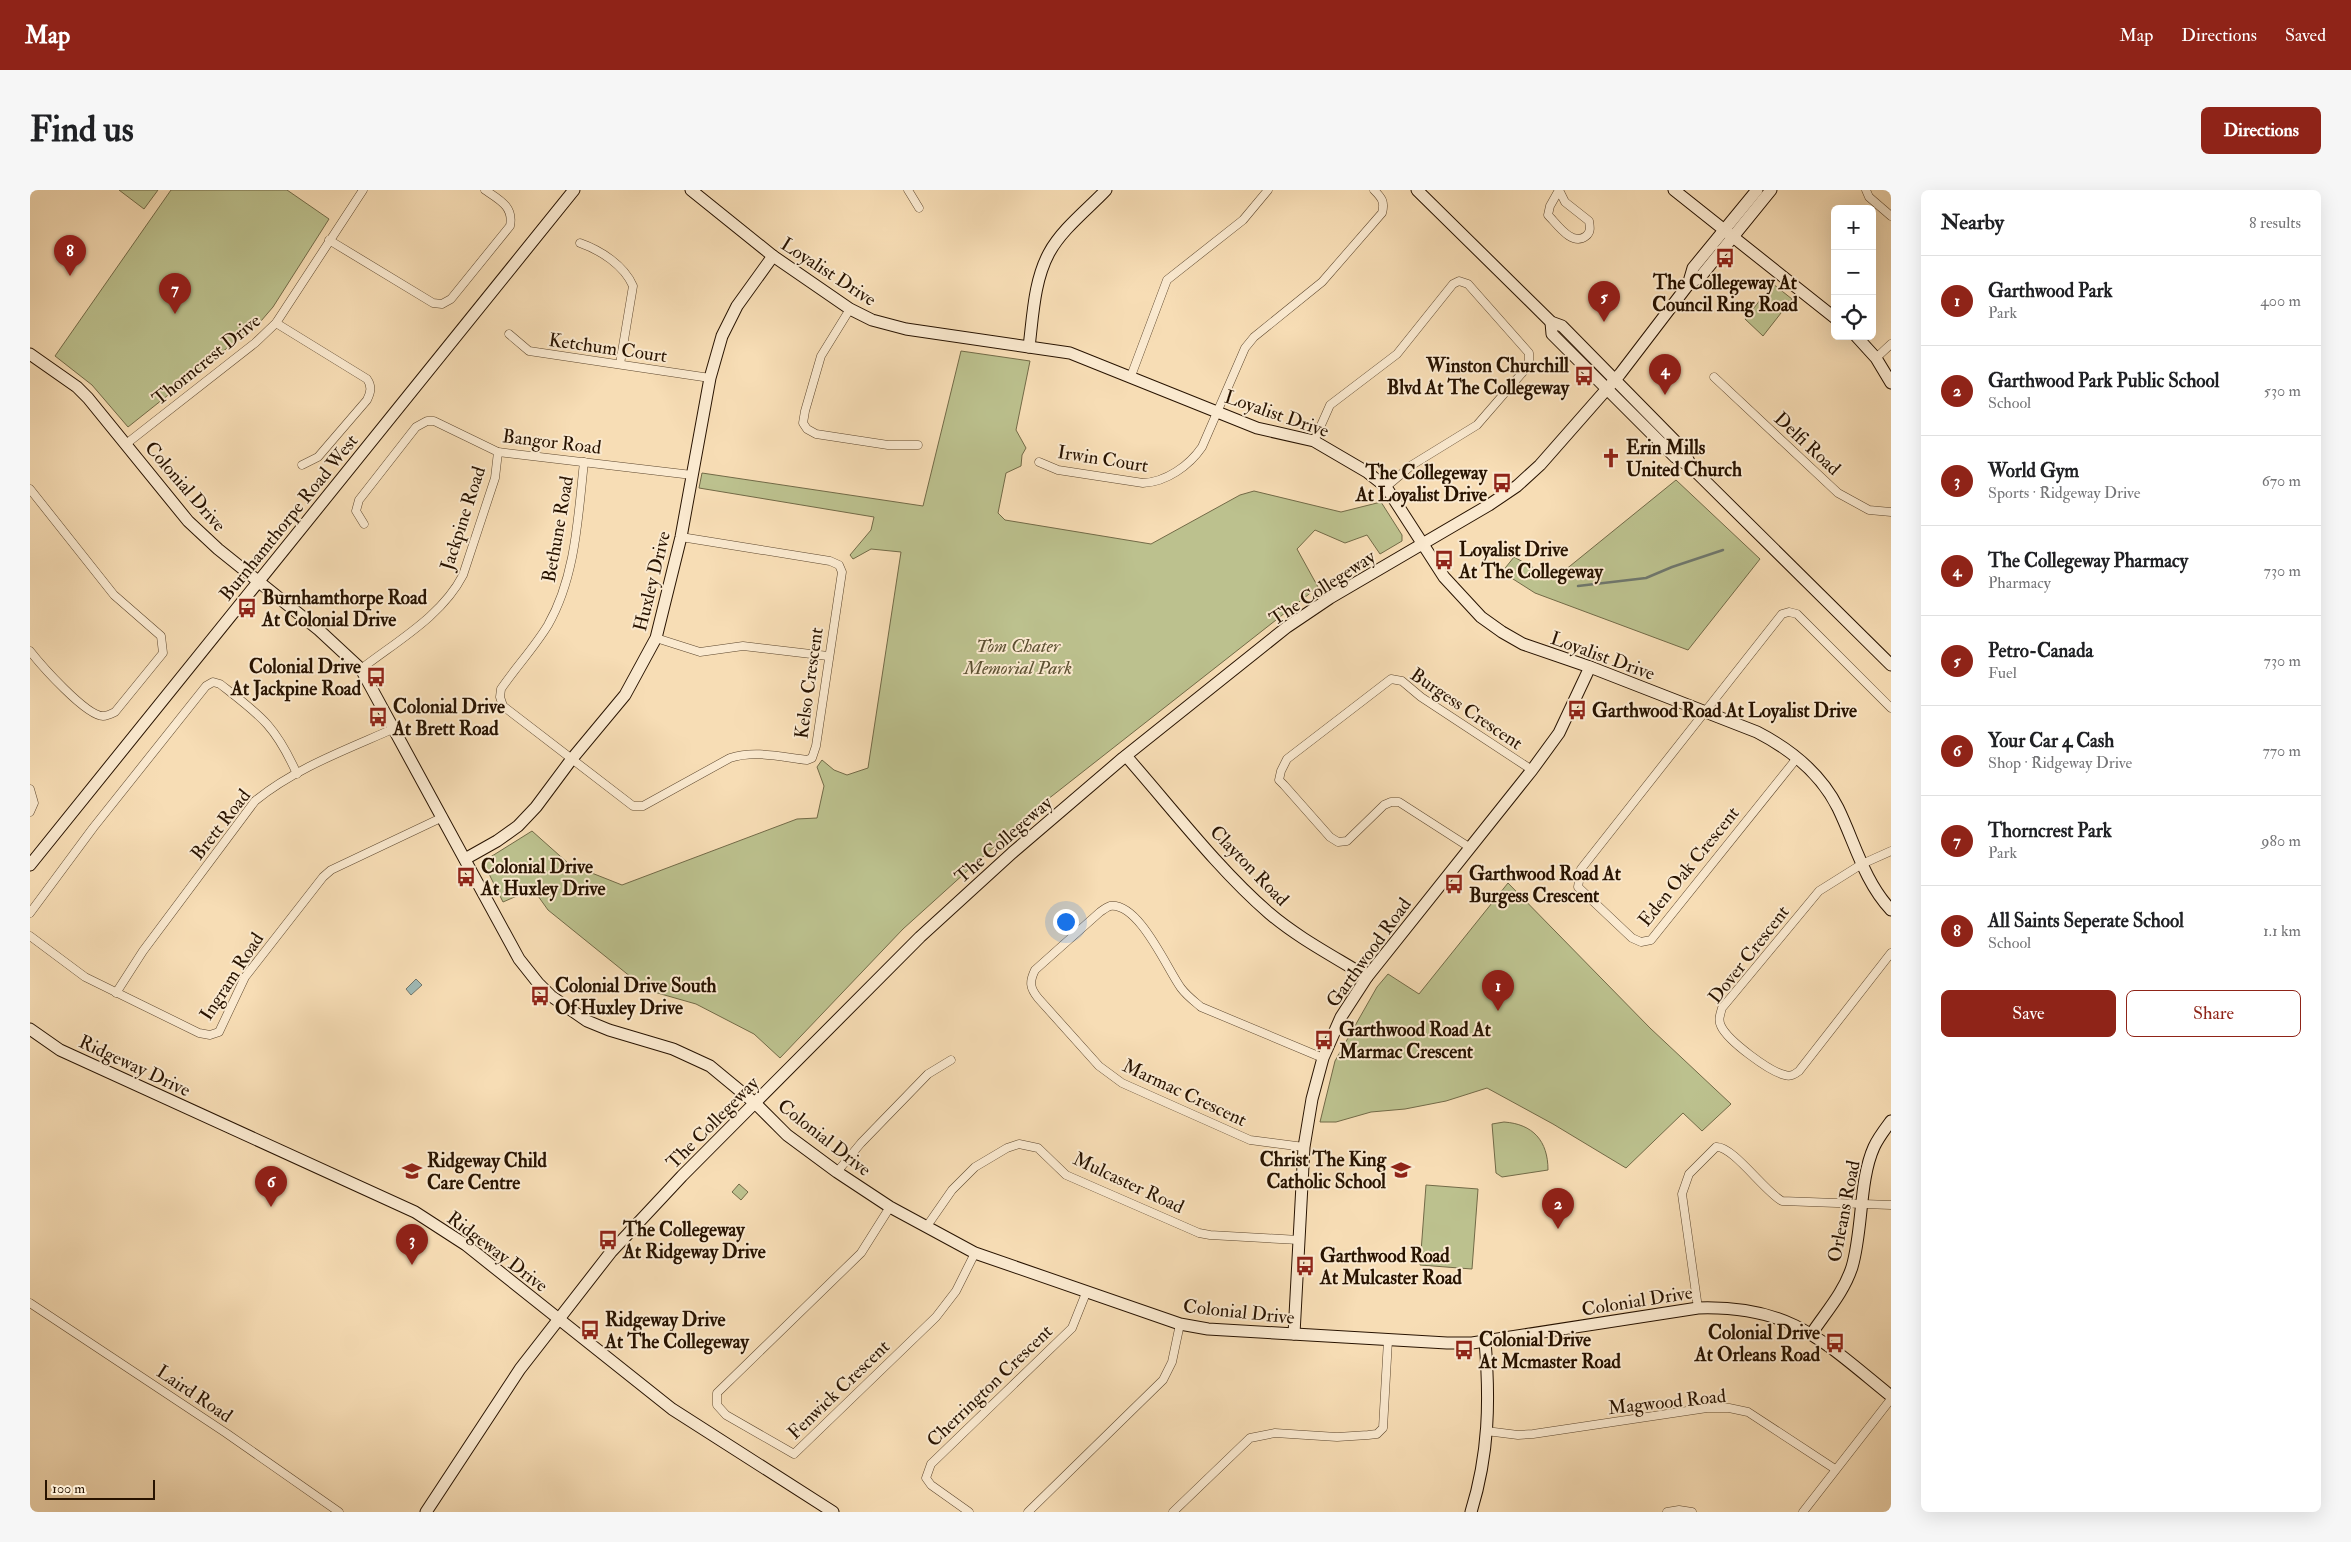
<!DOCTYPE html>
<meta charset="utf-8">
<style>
:root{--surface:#fff;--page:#f6f6f6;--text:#202124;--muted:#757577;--line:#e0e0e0;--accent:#8f2418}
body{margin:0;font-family:"IM FELL Double Pica",serif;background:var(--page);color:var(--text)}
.controls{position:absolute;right:15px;top:15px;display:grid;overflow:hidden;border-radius:8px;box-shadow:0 5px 20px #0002}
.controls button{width:45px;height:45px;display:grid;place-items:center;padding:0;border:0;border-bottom:1px solid var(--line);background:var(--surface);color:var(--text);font:25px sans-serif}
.scale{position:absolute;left:15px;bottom:12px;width:110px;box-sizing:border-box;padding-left:5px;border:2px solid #281300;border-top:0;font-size:14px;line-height:18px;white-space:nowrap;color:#281300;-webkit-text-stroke:4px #fae9cf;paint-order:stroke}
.you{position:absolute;left:1035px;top:731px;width:18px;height:18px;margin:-12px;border:4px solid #fff;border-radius:50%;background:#1a73e8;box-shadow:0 0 0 8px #1a73e833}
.badge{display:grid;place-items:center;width:32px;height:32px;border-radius:50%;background:var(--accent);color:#fff;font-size:16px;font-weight:700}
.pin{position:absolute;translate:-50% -41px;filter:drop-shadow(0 1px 2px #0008)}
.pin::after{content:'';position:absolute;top:26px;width:18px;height:15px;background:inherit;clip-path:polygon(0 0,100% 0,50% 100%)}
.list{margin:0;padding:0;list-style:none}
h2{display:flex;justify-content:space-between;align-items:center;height:65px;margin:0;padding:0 20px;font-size:21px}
h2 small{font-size:16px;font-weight:400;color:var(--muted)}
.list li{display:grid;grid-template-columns:32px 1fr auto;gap:15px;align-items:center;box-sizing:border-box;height:90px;padding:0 20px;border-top:1px solid var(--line)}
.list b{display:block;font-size:19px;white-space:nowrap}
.list p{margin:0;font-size:16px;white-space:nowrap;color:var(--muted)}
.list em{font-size:16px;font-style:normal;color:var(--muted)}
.actions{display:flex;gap:10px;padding:15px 20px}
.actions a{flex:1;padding:11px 0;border:1px solid var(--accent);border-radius:8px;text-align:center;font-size:18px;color:var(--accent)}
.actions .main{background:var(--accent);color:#fff}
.icon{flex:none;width:28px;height:28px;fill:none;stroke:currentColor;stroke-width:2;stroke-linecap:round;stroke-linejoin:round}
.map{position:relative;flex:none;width:1861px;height:1322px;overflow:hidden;border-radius:8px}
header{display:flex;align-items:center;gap:30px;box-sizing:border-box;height:70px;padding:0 25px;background:var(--accent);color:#fff}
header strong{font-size:24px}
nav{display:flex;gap:28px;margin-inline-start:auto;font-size:18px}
.intro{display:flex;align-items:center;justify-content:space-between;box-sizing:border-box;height:120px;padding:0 30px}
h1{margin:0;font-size:35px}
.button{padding:12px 22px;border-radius:8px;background:var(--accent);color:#fff;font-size:18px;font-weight:700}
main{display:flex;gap:30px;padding:0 30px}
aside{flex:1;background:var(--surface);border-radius:8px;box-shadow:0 5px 20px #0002}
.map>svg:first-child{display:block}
.green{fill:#bcc18e;stroke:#726a47}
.water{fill:#9fbab6;stroke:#6f776d}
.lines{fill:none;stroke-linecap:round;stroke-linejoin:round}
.stream{stroke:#6f776d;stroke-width:2.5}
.street-casing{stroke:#5c462d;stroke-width:9}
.secondary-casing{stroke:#281300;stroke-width:13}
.street{stroke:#fae9cf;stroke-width:8}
.secondary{stroke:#fae9cf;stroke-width:11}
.labels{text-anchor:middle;stroke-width:4;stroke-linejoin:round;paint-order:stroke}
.street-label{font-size:19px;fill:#281300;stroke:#fae9cf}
.poi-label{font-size:19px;font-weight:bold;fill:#281300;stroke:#fae9cf;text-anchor:start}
.park-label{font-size:19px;font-style:italic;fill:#5c5032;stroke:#fae9cf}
</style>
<header>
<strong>Map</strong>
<nav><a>Map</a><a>Directions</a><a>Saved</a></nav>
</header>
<div class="intro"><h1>Find us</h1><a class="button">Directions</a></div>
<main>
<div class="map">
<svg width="1861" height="1322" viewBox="0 0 1861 1322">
<rect width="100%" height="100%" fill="#f7ddb5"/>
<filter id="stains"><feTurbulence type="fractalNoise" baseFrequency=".004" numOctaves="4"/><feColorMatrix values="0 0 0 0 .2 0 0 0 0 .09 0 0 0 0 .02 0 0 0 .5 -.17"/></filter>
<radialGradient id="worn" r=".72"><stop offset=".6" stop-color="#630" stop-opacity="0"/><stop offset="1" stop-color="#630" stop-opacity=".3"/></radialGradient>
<g class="green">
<polygon points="89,0 128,0 114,19"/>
<polygon points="141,0 257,0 299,29 243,117 231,131 98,237 62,195 25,166"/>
<polygon points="1743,94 1762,109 1733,146 1715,129"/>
<polygon points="931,161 1000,171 986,240 996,258 992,265 991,276 976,283 968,323 975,330 1121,354 1210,305 1224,301 1311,322 1351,312 1372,345 1372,351 1350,364 1337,345 1315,353 1285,340 1267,359 1288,397 1008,617 873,739 750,868 724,844 666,814 617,800 518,720 503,699 473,712 454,674 454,671 502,641 539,674 592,695 767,629 787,628 794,596 787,577 792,570 804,580 817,585 838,578 871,362 841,359 823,369 820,365 841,340 844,327 669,298 672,283 893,316"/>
<polygon points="1646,290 1730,369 1658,460 1505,403 1472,382 1484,367 1524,389"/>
<polygon points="1478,693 1620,838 1701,914 1672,941 1653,923 1596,978 1523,934 1457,898 1416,911 1375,919 1341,922 1306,932 1290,932 1305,871 1347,797 1358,784 1389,804"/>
<path d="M1474,932C1503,934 1518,951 1518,980L1472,987L1466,983L1462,934Z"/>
<polygon points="709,994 718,1002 711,1010 702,1002"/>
<polygon points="1396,995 1448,999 1442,1079 1390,1075"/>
</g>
<polygon class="water" points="386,789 392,795 381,805 376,799"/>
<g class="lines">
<polyline class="stream" points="1548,396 1616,388 1642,377 1693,360"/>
<defs>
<g id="street">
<polyline points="878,0 889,18"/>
<path d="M1529,0L1535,12L1559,31C1560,37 1561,42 1556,46C1542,57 1527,34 1518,25L1520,16L1529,0"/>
<polyline points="1836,0 1839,7 1861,26"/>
<path d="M299,50L403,113L412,114L421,109L480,36C484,17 470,10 455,0"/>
<path d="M550,53C570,60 594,75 603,96L590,174"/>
<polyline points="820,119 791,166 775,221 773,233 777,239 786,244 858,255 888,255"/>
<path d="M246,133L337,189C342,196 341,202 337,210L288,267L272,275"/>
<polyline points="479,144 499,161 680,188"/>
<polyline points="1846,168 1861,154"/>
<polyline points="1101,186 1137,90 1213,30 1238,0"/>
<polyline points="1684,187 1808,303 1839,320 1861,322"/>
<polyline points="1284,251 1300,215 1367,164 1423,94 1429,91 1438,94 1499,163 1499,175 1447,235 1382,275 1356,297"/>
<polyline points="96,254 225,153 246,133 333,0"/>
<path d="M554,272C548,326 546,386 518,435C504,458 486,477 471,499L470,507L473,516L603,616H613L700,568C725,560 751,567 777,570L782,568L786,556L812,382L809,375L800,371L651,347"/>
<path d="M1009,272L1028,280L1113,293C1136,292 1159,276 1172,257L1215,158L1224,147L1292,92L1352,23C1355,12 1352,8 1344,0"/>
<path d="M0,299L84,405L131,446L133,463L85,522C81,524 77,526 73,526C56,526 11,475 0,461"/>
<polyline points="334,334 326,321 329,310 386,237 397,231 404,231 468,262 662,285"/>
<polyline points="626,448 670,462 713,456 798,466"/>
<path d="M331,479C367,451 412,426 433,385L465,288L468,262"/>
<polyline points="1767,568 1621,750 1611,752 1602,748 1548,697 1551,679 1752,424 1759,422 1767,424 1861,518"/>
<polyline points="0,599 4,613 0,622"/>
<polyline points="1439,657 1369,612 1361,612 1354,615 1317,651 1308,652 1300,647 1254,595 1249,590 1251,581 1257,569 1361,489 1372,491 1391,507 1502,580"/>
<path d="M1861,661L1832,674L1789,701L1692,818C1690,825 1688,830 1691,836C1698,851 1740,882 1755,885C1761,887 1765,884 1769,881L1861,763"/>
<path d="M0,723L63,638L176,496L183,492L190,494C231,526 245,535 267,584"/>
<polyline points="0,746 55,787 169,843 180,845 189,842 215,787 293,687 301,680 413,627"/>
<path d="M86,803L113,761L225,611C265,578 318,559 365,538"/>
<path d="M1274,957L1220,950L1092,893L1069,876L1008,808C1000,798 999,792 1005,780L1070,722C1073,720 1077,717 1080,716C1109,712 1137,779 1151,798C1157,806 1164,811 1171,817L1293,868"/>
<polyline points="807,982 831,953 898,884 921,870"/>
<polyline points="860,1017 831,1063 687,1203 687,1215 696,1225 764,1264 906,1127 926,1101 945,1063"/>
<polyline points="897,1036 922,1000 945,977 977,958 989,954 1008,958 1036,985 1169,1043 1180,1045 1269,1050"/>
<polyline points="0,1113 196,1243 309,1322"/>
<path d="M1668,1118L1652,1004L1659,984L1686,957C1702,955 1735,1002 1752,1011L1861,1015"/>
<polyline points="1456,1241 1488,1245 1503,1244 1677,1218 1699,1218 1718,1222 1805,1279"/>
<polyline points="939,1322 901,1295 896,1288 901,1274 1042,1138 1056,1103"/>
<polyline points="998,1322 1133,1190 1142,1172 1150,1134"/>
<polyline points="1143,1322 1220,1248 1245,1243 1307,1247 1338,1245 1347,1244 1353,1238 1358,1150"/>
<polyline points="1637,1322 1649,1320 1662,1322"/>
<polyline points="1773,1322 1861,1209"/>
</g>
<g id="secondary">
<path d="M661,0L743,66L820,119L842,130L876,139L1040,163L1227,238L1284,251L1337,282L1356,297L1414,387L1451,427L1472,442L1493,454L1560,477L1727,542C1760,559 1791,584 1808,618C1825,653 1834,691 1861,720"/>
<polyline points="1387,0 1521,132 1532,136 1653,259 1661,276"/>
<polyline points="1644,0 1805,128"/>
<polyline points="1658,95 1663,78 1727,0"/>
<polyline points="1521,132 1522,144 1645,267 1661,277 1861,475"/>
<polyline points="1826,146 1846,168 1861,193"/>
<path d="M999,157C1003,125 1004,91 1019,63C1032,39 1058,19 1076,0"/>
<path d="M0,164L47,197L58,208L158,331L188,359L289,440L331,479L489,769L508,793L521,806L557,831L579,840L643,859L680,876L726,914L757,945L807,982L860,1017L945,1063L1150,1134L1178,1139L1417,1153H1442L1668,1118C1761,1115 1793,1151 1861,1206"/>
<path d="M1096,566C1141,617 1188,679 1239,723C1268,748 1305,767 1337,787"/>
<polyline points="435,669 467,651 488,636 506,617 541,570 595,505 626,448 651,347 680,188 692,146 707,116 743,66"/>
<polyline points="0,675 544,0"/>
<polyline points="0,839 30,860 385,1022 436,1055 642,1219 803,1322"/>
<path d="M1782,1143C1796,1122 1814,1102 1822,1077C1833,1040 1829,990 1844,957C1848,948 1855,939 1861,931"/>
<polyline points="1264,1144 1274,957 1282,909 1293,868 1304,843 1311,827 1337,787 1502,580 1529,543 1560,477"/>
<polyline points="396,1322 490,1179 581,1062 652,986 890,747 982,663 1093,568 1257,437 1300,408 1459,315 1487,296 1510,275 1590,184 1658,95 1672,85 1741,0"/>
<path d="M1441,1322C1459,1264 1460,1211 1455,1151"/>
</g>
</defs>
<use href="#street" class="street-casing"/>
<use href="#secondary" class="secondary-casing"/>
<use href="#street" class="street"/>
<use href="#secondary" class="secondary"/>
</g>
<defs>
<symbol id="bus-bare" viewBox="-9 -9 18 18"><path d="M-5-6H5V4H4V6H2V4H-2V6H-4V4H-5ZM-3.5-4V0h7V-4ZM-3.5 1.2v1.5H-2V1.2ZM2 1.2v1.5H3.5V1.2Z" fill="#8f2418" stroke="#fae9cf" stroke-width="2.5" paint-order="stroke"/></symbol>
<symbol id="church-bare" viewBox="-9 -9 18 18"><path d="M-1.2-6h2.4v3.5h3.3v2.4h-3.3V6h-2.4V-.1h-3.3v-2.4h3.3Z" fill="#8f2418" stroke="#fae9cf" stroke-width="2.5" paint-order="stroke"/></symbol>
<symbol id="school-bare" viewBox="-9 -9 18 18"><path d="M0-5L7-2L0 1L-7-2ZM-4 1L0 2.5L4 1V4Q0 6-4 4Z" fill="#8f2418" stroke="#fae9cf" stroke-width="2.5" paint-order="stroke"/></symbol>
</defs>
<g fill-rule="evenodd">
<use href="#bus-bare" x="1681" y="54" width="28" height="28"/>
<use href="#bus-bare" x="1540" y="172" width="28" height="28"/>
<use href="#church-bare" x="1567" y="254" width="28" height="28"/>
<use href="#bus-bare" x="1458" y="279" width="28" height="28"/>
<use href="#bus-bare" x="1400" y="356" width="28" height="28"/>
<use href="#bus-bare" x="203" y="404" width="28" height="28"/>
<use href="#bus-bare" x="332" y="473" width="28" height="28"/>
<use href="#bus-bare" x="1533" y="506" width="28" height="28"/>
<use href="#bus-bare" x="334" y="513" width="28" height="28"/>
<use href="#bus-bare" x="422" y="673" width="28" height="28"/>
<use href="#bus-bare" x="1410" y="680" width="28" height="28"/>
<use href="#bus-bare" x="496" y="792" width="28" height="28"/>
<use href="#bus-bare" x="1280" y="836" width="28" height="28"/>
<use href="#school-bare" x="1357" y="966" width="28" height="28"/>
<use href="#school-bare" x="368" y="967" width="28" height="28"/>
<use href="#bus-bare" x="564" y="1036" width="28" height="28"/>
<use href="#bus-bare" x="1261" y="1062" width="28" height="28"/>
<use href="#bus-bare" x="546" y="1126" width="28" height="28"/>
<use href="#bus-bare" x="1791" y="1139" width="28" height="28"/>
<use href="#bus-bare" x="1420" y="1146" width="28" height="28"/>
</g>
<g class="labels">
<g class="street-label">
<text transform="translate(799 81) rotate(33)" y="7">Loyalist Drive</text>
<text transform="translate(578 157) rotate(8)" y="7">Ketchum Court</text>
<text transform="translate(176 169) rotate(-39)" y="7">Thorncrest Drive</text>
<text transform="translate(1247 223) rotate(19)" y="7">Loyalist Drive</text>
<text transform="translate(522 251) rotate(7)" y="7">Bangor Road</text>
<text transform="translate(1778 253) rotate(43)" y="7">Delfi Road</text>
<text transform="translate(1073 268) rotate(9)" y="7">Irwin Court</text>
<text transform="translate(156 296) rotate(49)" y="7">Colonial Drive</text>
<text transform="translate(258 327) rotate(-51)" y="7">Burnhamthorpe Road West</text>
<text transform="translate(432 328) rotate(-72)" y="7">Jackpine Road</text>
<text transform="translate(527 339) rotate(-80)" y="7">Bethune Road</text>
<text transform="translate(621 391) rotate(-76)" y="7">Huxley Drive</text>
<text transform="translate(1292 397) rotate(-33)" y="7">The Collegeway</text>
<text transform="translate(1573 465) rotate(20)" y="7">Loyalist Drive</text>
<text transform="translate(778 493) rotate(-82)" y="7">Kelso Crescent</text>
<text transform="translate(1437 518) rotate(34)" y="7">Burgess Crescent</text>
<text transform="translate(190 634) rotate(-52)" y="7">Brett Road</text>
<text transform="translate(973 649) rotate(-41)" y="7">The Collegeway</text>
<text transform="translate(1220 675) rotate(46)" y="7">Clayton Road</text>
<text transform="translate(1658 676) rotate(-51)" y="7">Eden Oak Crescent</text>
<text transform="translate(1338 762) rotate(-54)" y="7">Garthwood Road</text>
<text transform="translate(1718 764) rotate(-52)" y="7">Dover Crescent</text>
<text transform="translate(201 786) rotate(-57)" y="7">Ingram Road</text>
<text transform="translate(105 875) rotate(25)" y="7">Ridgeway Drive</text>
<text transform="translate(1155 902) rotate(25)" y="7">Marmac Crescent</text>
<text transform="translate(682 932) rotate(-45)" y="7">The Collegeway</text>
<text transform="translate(795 947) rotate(38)" y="7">Colonial Drive</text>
<text transform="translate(1099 992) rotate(25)" y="7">Mulcaster Road</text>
<text transform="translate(1813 1021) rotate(-79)" y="7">Orleans Road</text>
<text transform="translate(468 1061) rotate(37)" y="7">Ridgeway Drive</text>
<text transform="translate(1607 1110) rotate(-9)" y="7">Colonial Drive</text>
<text transform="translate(1209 1121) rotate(6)" y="7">Colonial Drive</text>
<text transform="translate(959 1195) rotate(-44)" y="7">Cherrington Crescent</text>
<text transform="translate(808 1199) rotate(-44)" y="7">Fenwick Crescent</text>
<text transform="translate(165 1203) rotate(34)" y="7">Laird Road</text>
<text transform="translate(1637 1211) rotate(-6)" y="7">Magwood Road</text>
</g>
<g class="poi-label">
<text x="1695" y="99" text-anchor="middle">The Collegeway At<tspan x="1695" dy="22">Council Ring Road</tspan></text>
<text x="1539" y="182" text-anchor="end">Winston Churchill<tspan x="1539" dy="22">Blvd At The Collegeway</tspan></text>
<text x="1596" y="264">Erin Mills<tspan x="1596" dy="22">United Church</tspan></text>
<text x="1457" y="289" text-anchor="end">The Collegeway<tspan x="1457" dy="22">At Loyalist Drive</tspan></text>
<text x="1429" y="366">Loyalist Drive<tspan x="1429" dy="22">At The Collegeway</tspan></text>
<text x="232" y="414">Burnhamthorpe Road<tspan x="232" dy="22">At Colonial Drive</tspan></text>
<text x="331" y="483" text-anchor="end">Colonial Drive<tspan x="331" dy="22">At Jackpine Road</tspan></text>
<text x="363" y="523">Colonial Drive<tspan x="363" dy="22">At Brett Road</tspan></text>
<text x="1562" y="527">Garthwood Road At Loyalist Drive</text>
<text x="451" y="683">Colonial Drive<tspan x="451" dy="22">At Huxley Drive</tspan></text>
<text x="1439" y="690">Garthwood Road At<tspan x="1439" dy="22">Burgess Crescent</tspan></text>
<text x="525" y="802">Colonial Drive South<tspan x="525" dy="22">Of Huxley Drive</tspan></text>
<text x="1309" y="846">Garthwood Road At<tspan x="1309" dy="22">Marmac Crescent</tspan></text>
<text x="1356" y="976" text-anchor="end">Christ The King<tspan x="1356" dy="22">Catholic School</tspan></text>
<text x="397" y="977">Ridgeway Child<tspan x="397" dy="22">Care Centre</tspan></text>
<text x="593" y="1046">The Collegeway<tspan x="593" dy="22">At Ridgeway Drive</tspan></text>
<text x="1290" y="1072">Garthwood Road<tspan x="1290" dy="22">At Mulcaster Road</tspan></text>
<text x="575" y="1136">Ridgeway Drive<tspan x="575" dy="22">At The Collegeway</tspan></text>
<text x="1790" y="1149" text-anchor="end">Colonial Drive<tspan x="1790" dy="22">At Orleans Road</tspan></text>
<text x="1449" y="1156">Colonial Drive<tspan x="1449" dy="22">At Mcmaster Road</tspan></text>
</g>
<g class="park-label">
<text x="988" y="462">Tom Chater<tspan x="988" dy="22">Memorial Park</tspan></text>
</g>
</g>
<rect width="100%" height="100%" filter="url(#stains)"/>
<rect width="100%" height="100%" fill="url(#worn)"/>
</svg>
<div class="controls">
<button>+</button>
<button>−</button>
<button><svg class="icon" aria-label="locate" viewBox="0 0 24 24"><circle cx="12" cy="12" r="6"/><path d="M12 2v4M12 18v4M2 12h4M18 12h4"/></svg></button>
</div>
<div class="scale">100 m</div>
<div class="you"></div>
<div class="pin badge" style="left:1468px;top:821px">1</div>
<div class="pin badge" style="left:1528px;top:1039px">2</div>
<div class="pin badge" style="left:382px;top:1075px">3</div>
<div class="pin badge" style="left:1635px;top:205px">4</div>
<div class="pin badge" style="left:1574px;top:132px">5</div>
<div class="pin badge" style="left:241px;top:1017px">6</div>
<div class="pin badge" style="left:145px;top:124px">7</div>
<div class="pin badge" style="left:40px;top:86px">8</div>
</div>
<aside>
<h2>Nearby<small>8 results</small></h2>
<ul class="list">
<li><span class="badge">1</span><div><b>Garthwood Park</b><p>Park</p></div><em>400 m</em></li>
<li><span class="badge">2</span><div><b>Garthwood Park Public School</b><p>School</p></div><em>530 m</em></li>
<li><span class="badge">3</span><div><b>World Gym</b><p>Sports · Ridgeway Drive</p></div><em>670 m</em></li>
<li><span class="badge">4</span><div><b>The Collegeway Pharmacy</b><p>Pharmacy</p></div><em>730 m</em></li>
<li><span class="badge">5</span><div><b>Petro-Canada</b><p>Fuel</p></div><em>730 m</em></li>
<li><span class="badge">6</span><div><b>Your Car 4 Cash</b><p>Shop · Ridgeway Drive</p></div><em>770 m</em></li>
<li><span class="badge">7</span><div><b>Thorncrest Park</b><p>Park</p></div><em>980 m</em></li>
<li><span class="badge">8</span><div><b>All Saints Seperate School</b><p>School</p></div><em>1.1 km</em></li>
</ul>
<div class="actions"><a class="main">Save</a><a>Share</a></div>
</aside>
</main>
